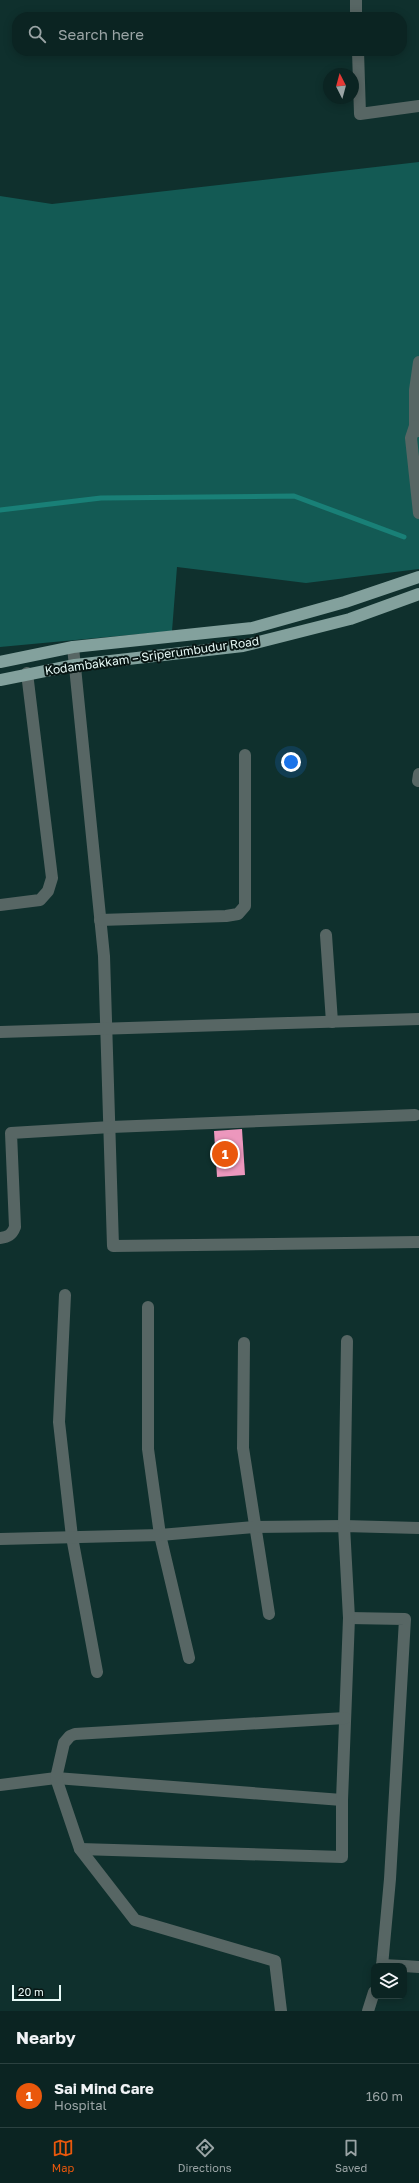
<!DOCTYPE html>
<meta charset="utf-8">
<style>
:root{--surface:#0b2422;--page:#19302f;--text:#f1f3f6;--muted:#9aa4a5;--line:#2b4140;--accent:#ea580c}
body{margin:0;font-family:"Golos Text",sans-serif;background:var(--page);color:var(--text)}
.controls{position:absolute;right:12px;bottom:12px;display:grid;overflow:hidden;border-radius:8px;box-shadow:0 2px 10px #0003}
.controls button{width:36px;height:36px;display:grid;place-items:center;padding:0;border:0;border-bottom:1px solid var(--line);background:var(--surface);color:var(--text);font:20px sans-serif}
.compass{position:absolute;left:323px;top:68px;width:36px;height:36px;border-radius:50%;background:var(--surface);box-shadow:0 2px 10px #0003;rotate:354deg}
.scale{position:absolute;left:12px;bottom:10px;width:49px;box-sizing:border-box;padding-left:4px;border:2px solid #e7faf7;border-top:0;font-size:11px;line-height:14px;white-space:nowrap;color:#e7faf7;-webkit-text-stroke:3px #081614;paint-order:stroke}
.you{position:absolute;left:291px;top:762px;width:14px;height:14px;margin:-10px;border:3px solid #fff;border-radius:50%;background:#1a73e8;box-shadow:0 0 0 6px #1a73e833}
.badge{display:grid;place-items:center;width:26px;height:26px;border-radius:50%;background:var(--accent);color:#fff;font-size:13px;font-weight:700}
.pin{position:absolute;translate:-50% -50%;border:2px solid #fff;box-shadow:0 1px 4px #0006}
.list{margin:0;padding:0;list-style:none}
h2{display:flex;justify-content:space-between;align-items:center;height:52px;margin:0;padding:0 16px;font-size:17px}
h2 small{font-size:13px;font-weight:400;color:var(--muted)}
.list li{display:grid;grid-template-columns:26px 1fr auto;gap:12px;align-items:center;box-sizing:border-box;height:64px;padding:0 16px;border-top:1px solid var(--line)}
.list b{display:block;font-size:15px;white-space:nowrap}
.list p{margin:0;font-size:13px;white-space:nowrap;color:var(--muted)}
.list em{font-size:13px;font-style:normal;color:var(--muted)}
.icon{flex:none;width:22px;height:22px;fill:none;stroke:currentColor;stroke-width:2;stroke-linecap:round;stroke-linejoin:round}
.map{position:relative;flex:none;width:419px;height:2011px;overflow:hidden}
.search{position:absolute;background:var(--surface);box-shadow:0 2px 10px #0003;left:12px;right:12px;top:12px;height:44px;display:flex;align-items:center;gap:10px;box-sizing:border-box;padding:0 14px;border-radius:16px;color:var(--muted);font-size:15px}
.sheet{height:116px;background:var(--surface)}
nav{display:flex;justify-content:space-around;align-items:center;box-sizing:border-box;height:56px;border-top:1px solid var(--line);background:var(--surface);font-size:11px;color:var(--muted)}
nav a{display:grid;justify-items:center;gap:2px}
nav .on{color:var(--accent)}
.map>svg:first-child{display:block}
.green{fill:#135a54}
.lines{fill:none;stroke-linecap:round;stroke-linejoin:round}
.stream{stroke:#198077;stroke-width:5}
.building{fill:#ec97bd}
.minor{stroke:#576664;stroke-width:12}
.major{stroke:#83a19d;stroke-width:12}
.labels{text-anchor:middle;stroke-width:4;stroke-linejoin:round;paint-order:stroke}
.street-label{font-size:12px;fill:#e7faf7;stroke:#081614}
</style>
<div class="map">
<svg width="419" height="2011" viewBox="0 0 419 2011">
<rect width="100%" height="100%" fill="#0f302d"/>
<polygon class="green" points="419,162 419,569 306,583 177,567 172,631 0,647 0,196 52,204"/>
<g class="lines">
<polyline class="stream" points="0,510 101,498 294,496 404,537"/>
</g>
<polygon class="building" points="242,1129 245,1175 217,1177 214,1131"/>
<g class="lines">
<g class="minor">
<polyline points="356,0 356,17"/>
<polyline points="358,51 360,114 419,106"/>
<polyline points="415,426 415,390 419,362"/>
<polyline points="419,431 415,426 411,438 419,513"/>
<polyline points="73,647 104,956 113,1246 419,1242"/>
<polyline points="418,781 419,774"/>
<polyline points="0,905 40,900 48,891 52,878 27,673"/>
<polyline points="100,920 226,916 238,914 245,906 245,755"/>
<polyline points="326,935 332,1022"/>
<polyline points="0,1032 419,1019"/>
<path d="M0,1238C8,1237 12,1235 15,1227L11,1133L111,1127L415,1115"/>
<polyline points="65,1295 59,1422 72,1537 97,1672"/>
<polyline points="148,1307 148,1449 160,1535 189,1658"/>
<polyline points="244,1343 243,1448 269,1614"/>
<polyline points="0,1539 160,1535 254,1527 344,1526 419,1528"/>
<polyline points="349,1618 405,1619 390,1879 382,1966"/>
<polyline points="0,1785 56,1778 342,1800"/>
<polyline points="80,1849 342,1857 342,1800 349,1618 344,1526 347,1341"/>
<polyline points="382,1965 402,1966"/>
<polyline points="404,1966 419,1967"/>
<polyline points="281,2011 275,1961 135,1920 80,1849 56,1778 64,1743 70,1736 75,1734 345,1718"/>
<polyline points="368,2011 374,1992"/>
</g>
<g class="major">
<polyline points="0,662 73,647 252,628 345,602 419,577"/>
<polyline points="0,680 75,665 243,646 350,619 419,594"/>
</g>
</g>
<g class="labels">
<g class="street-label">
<text transform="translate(152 656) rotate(-8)" y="4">Kodambakkam – Sriperumbudur Road</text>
</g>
</g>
</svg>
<div class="controls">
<button><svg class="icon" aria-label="layers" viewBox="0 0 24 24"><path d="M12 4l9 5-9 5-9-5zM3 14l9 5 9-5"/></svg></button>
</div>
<svg class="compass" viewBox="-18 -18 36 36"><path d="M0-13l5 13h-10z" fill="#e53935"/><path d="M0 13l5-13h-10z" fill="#9aa4a5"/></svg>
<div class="scale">20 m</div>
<div class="you"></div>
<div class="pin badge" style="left:225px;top:1154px">1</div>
<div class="search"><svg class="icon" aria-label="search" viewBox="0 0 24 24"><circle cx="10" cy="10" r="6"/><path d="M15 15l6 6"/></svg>Search here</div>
</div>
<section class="sheet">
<h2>Nearby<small></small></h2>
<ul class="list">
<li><span class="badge">1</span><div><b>Sai Mind Care</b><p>Hospital</p></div><em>160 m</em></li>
</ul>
</section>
<nav>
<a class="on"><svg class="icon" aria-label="map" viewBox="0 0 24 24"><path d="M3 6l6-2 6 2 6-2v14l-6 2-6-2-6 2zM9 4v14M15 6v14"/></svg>Map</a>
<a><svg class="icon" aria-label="directions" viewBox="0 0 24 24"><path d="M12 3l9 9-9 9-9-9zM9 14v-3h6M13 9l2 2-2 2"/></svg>Directions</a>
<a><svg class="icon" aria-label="saved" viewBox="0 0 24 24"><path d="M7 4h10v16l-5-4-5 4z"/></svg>Saved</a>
</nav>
